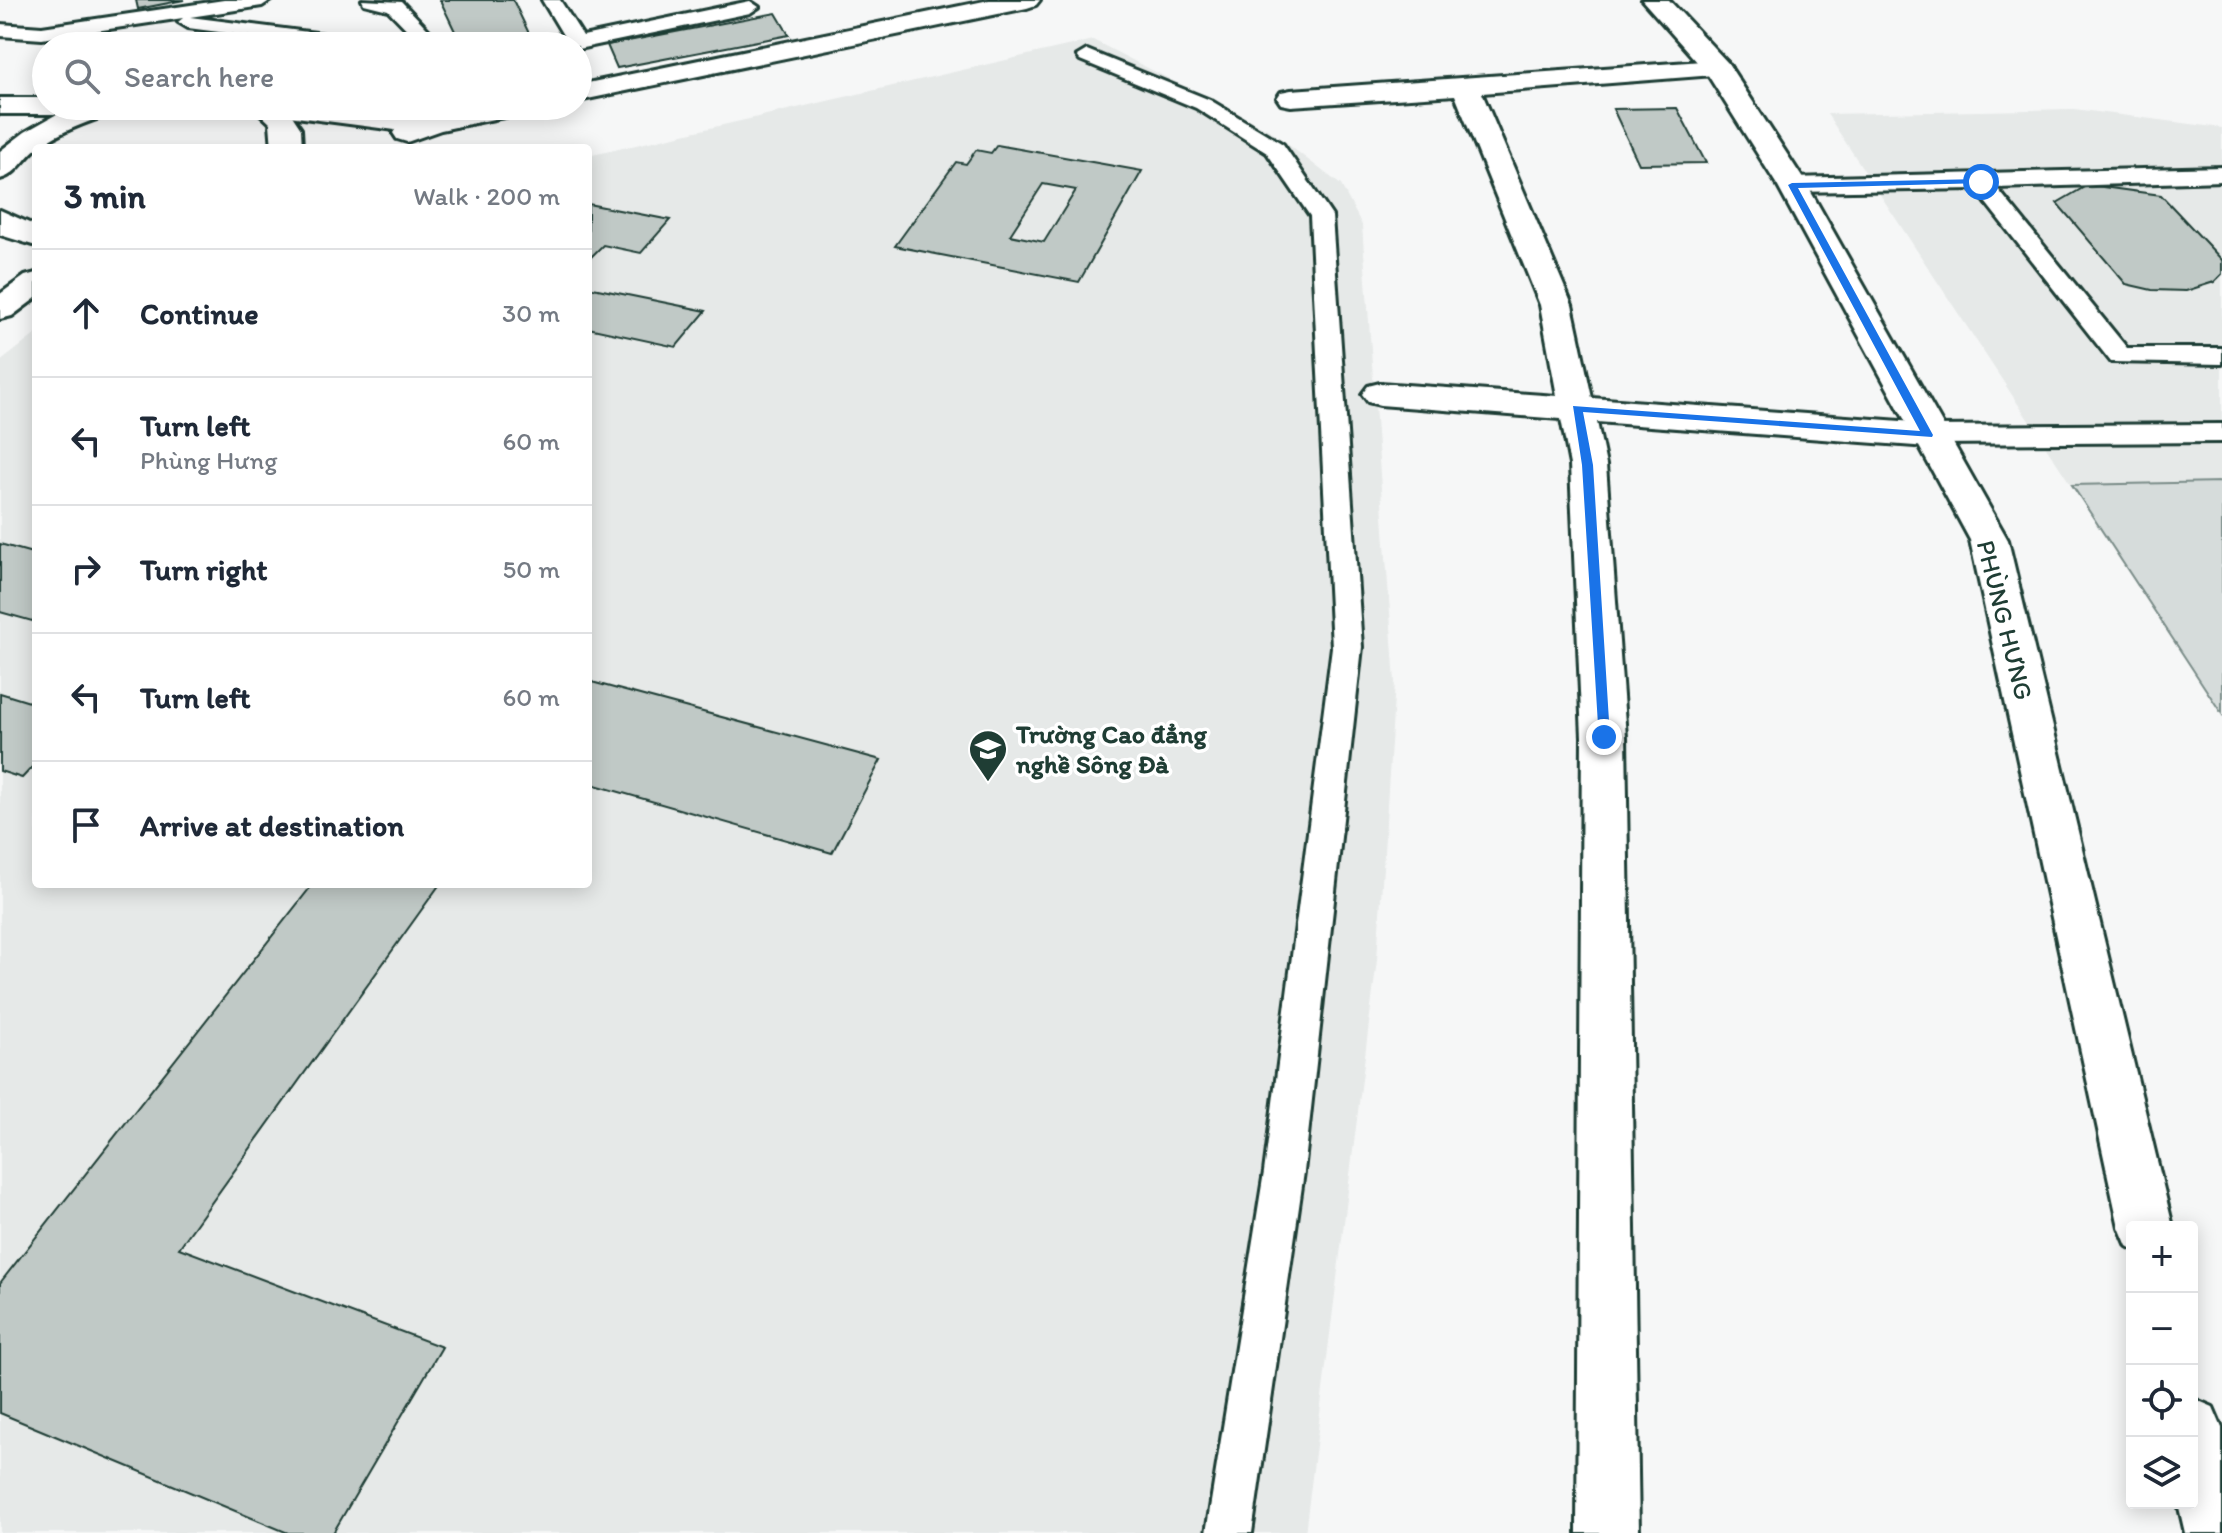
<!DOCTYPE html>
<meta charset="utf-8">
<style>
:root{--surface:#fff;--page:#f6f6f7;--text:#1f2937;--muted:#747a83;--line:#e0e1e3}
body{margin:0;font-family:Itim,sans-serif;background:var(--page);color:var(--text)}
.controls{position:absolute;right:24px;bottom:24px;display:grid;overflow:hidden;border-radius:8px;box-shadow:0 4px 20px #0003}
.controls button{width:72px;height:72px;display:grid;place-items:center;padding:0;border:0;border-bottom:2px solid var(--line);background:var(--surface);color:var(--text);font:40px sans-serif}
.stop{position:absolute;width:24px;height:24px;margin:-18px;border:6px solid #1a73e8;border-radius:50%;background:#fff}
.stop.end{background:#1a73e8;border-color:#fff;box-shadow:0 2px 8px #0008}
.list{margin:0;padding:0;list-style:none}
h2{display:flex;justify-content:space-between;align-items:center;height:104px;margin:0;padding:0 32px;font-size:34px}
h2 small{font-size:26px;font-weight:400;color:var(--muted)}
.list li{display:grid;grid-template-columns:52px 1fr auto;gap:24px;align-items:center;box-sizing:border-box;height:128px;padding:0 32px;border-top:2px solid var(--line)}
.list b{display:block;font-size:30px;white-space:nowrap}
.list p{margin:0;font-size:26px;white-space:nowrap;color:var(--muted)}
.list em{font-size:26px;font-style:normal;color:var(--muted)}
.icon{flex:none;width:44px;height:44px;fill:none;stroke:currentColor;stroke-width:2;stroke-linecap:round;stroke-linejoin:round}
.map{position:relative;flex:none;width:2222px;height:1533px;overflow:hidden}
.search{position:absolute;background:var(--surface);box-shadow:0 4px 20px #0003;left:32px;top:32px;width:560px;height:88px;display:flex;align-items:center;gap:20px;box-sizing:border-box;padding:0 28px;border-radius:44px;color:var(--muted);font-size:30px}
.panel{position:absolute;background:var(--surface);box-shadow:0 4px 20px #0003;left:32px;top:144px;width:560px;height:744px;border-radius:8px}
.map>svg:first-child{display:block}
.built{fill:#e6e9e8}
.green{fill:#d6dcdb;stroke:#7a8c88;stroke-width:2}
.building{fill:#c0c9c6;stroke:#1f3d34;stroke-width:2;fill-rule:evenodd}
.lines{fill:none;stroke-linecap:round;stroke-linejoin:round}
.service-casing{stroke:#1f3d34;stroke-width:6}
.minor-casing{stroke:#1f3d34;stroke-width:6}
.tertiary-casing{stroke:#1f3d34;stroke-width:6}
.secondary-casing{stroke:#1f3d34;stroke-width:6}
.primary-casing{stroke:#1f3d34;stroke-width:6}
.service{fill:#fff;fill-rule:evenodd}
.minor{fill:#fff;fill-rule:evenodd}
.tertiary{fill:#fff;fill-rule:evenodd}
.secondary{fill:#fff;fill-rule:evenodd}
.primary{fill:#fff;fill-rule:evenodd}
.route{fill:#1a73e8}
.labels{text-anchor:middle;stroke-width:7;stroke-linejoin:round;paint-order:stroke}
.street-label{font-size:26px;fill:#1f3d34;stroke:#fff}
.poi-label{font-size:26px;font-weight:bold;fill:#1f3d34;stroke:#fff;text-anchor:start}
</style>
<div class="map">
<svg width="2222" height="1533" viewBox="0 0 2222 1533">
<rect width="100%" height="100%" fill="#f6f7f7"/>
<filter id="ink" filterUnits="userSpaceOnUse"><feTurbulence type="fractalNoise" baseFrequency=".0125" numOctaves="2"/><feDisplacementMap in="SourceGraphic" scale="16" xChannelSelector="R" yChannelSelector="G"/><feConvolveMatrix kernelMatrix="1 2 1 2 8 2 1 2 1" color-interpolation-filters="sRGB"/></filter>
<g filter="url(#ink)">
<g class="built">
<polygon points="1093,40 1269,130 1341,185 1362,225 1395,682 1377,960 1305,1533 0,1533 0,362 36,334 36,884 588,884 588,156"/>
<polygon points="2074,109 2222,128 2222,714 1827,114"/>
</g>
<polygon class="green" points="2222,482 2222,714 2072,485"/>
<g class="building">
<polygon points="136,0 184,0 138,9"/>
<polygon points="440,0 513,0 535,46 462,46"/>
<polygon points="776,13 789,35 617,68 607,45"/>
<polygon points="1677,108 1706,163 1639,164 1613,109"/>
<path d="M997,145L1142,171L1079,282L895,246L956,162L966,164L976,150L991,153ZM1043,184L1076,190L1044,242L1010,235Z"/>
<polygon points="2088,185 2161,195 2222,260 2222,274 2214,282 2186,291 2152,290 2126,284 2057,203"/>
<polygon points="588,204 670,220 641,253 603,245 588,260"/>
<polygon points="588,287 706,311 676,347 588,328"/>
<polygon points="0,544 36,554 36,618 32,621 0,612"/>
<polygon points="588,681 881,760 832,853 588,783"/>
<polygon points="0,693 36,704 36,763 22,778 0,771"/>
<polygon points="313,884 440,884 179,1248 442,1347 333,1533 288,1533 0,1413 0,1283"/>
</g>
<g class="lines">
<defs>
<g id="service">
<polygon points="224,0 271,0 262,6 190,17 372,40 382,46 327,46 188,28 178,22 183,18 42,39 0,36 0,24 42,27"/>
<polygon points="362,0 402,2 444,46 423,46 388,10 364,4"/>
<polygon points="542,0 560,0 583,36 750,1 759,7 750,13 578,49 578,46 555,46 566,40"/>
<polygon points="1087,50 1210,100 1283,144 1332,216 1362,647 1304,1172 1252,1533 1206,1533 1264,1172 1332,647 1310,216 1267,153 1196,108 1080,60 1077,56"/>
<polygon points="2222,167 2222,181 1997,188 2127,348 2222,348 2222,364 2111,362 1975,189 1792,192 1781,185 1792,178"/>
<polygon points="2222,424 2222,442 1928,444 1919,441 1915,435 1919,429 1928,426"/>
</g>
<polygon id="minor" points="1717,60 1727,62 1731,68 1727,74 1482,93 1572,305 1592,398 1928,423 1941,427 1946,435 1941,443 1928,447 1597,422 1606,465 1626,737 1639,1533 1577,1533 1582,737 1570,465 1561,419 1380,405 1368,402 1362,394 1368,386 1380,383 1557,396 1540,305 1455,95 1291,106 1281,104 1277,98 1281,92 1291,90"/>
<g id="tertiary">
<polygon points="1642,0 1669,0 1727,62 1807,185 2008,540 2173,1227 2132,1227 2132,1249 2127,1246 2119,1227 1970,540 1777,185 1706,72"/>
<polygon points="2192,1398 2213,1407 2222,1428 2222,1533 2185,1533 2178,1503 2192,1503"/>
</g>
<g id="secondary">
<polygon points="989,0 1040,0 1036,5 1027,8 578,101 578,85"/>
<polygon points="259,106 335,106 434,114 476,106 532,106 528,112 441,130 407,142 397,139 393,133 395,130 273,114 263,112"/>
</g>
<g id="primary">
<path d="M0,98H46V106H122L118,112C91,120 60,131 37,148C25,157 17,175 0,179V151L25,132L57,114H0Z"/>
<polygon points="252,106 287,108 301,129 302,148 272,148 270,123"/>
<polygon points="0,210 36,226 36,246 0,235"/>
<polygon points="36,273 36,298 12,316 0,319 0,294 25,276"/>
</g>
</defs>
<use href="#service" class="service-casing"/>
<use href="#minor" class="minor-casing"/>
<use href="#tertiary" class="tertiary-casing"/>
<use href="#secondary" class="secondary-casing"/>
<use href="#primary" class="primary-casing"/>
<use href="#service" class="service"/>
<use href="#minor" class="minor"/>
<use href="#tertiary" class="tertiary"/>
<use href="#secondary" class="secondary"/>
<use href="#primary" class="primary"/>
</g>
</g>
<polygon class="route" points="1981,179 1984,183 1798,188 1933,435 1932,437 1583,412 1593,465 1610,737 1604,742 1599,741 1582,465 1573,406 1920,431 1788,185 1792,183"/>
<defs>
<symbol id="university-pin" viewBox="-11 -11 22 30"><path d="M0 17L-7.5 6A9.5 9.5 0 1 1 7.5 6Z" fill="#1f3d34" stroke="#fff"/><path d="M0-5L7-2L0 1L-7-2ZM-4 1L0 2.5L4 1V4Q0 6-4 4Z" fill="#fff"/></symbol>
</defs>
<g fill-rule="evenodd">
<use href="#university-pin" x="966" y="727" width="44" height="60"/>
</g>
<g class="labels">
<g class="street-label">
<text transform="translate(2005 620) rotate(76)" y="9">PHÙNG HƯNG</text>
</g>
<g class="poi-label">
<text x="1016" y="743">Trường Cao đẳng<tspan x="1016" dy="30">nghề Sông Đà</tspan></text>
</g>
</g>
</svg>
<div class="controls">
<button>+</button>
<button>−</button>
<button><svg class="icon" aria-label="locate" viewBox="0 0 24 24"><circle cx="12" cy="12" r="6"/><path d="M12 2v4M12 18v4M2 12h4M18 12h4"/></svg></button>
<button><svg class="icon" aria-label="layers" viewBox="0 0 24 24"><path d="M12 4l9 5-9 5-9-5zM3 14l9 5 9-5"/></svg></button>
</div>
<div class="stop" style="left:1981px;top:182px"></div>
<div class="stop end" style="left:1604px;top:737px"></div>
<div class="search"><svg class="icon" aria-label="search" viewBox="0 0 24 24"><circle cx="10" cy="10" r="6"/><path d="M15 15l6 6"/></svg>Search here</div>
<section class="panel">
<h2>3 min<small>Walk · 200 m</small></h2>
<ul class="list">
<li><svg class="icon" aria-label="ahead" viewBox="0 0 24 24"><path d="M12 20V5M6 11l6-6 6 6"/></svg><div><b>Continue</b></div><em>30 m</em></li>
<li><svg class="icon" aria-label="left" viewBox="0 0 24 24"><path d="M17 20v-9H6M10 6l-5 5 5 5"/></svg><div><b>Turn left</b><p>Phùng Hưng</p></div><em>60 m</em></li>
<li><svg class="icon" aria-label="right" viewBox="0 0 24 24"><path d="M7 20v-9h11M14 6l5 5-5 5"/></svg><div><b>Turn right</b></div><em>50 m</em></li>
<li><svg class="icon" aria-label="left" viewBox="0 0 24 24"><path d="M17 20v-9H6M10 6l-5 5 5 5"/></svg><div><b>Turn left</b></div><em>60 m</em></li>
<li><svg class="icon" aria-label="arrive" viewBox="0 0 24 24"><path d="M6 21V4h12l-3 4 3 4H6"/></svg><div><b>Arrive at destination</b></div></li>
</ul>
</section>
</div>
